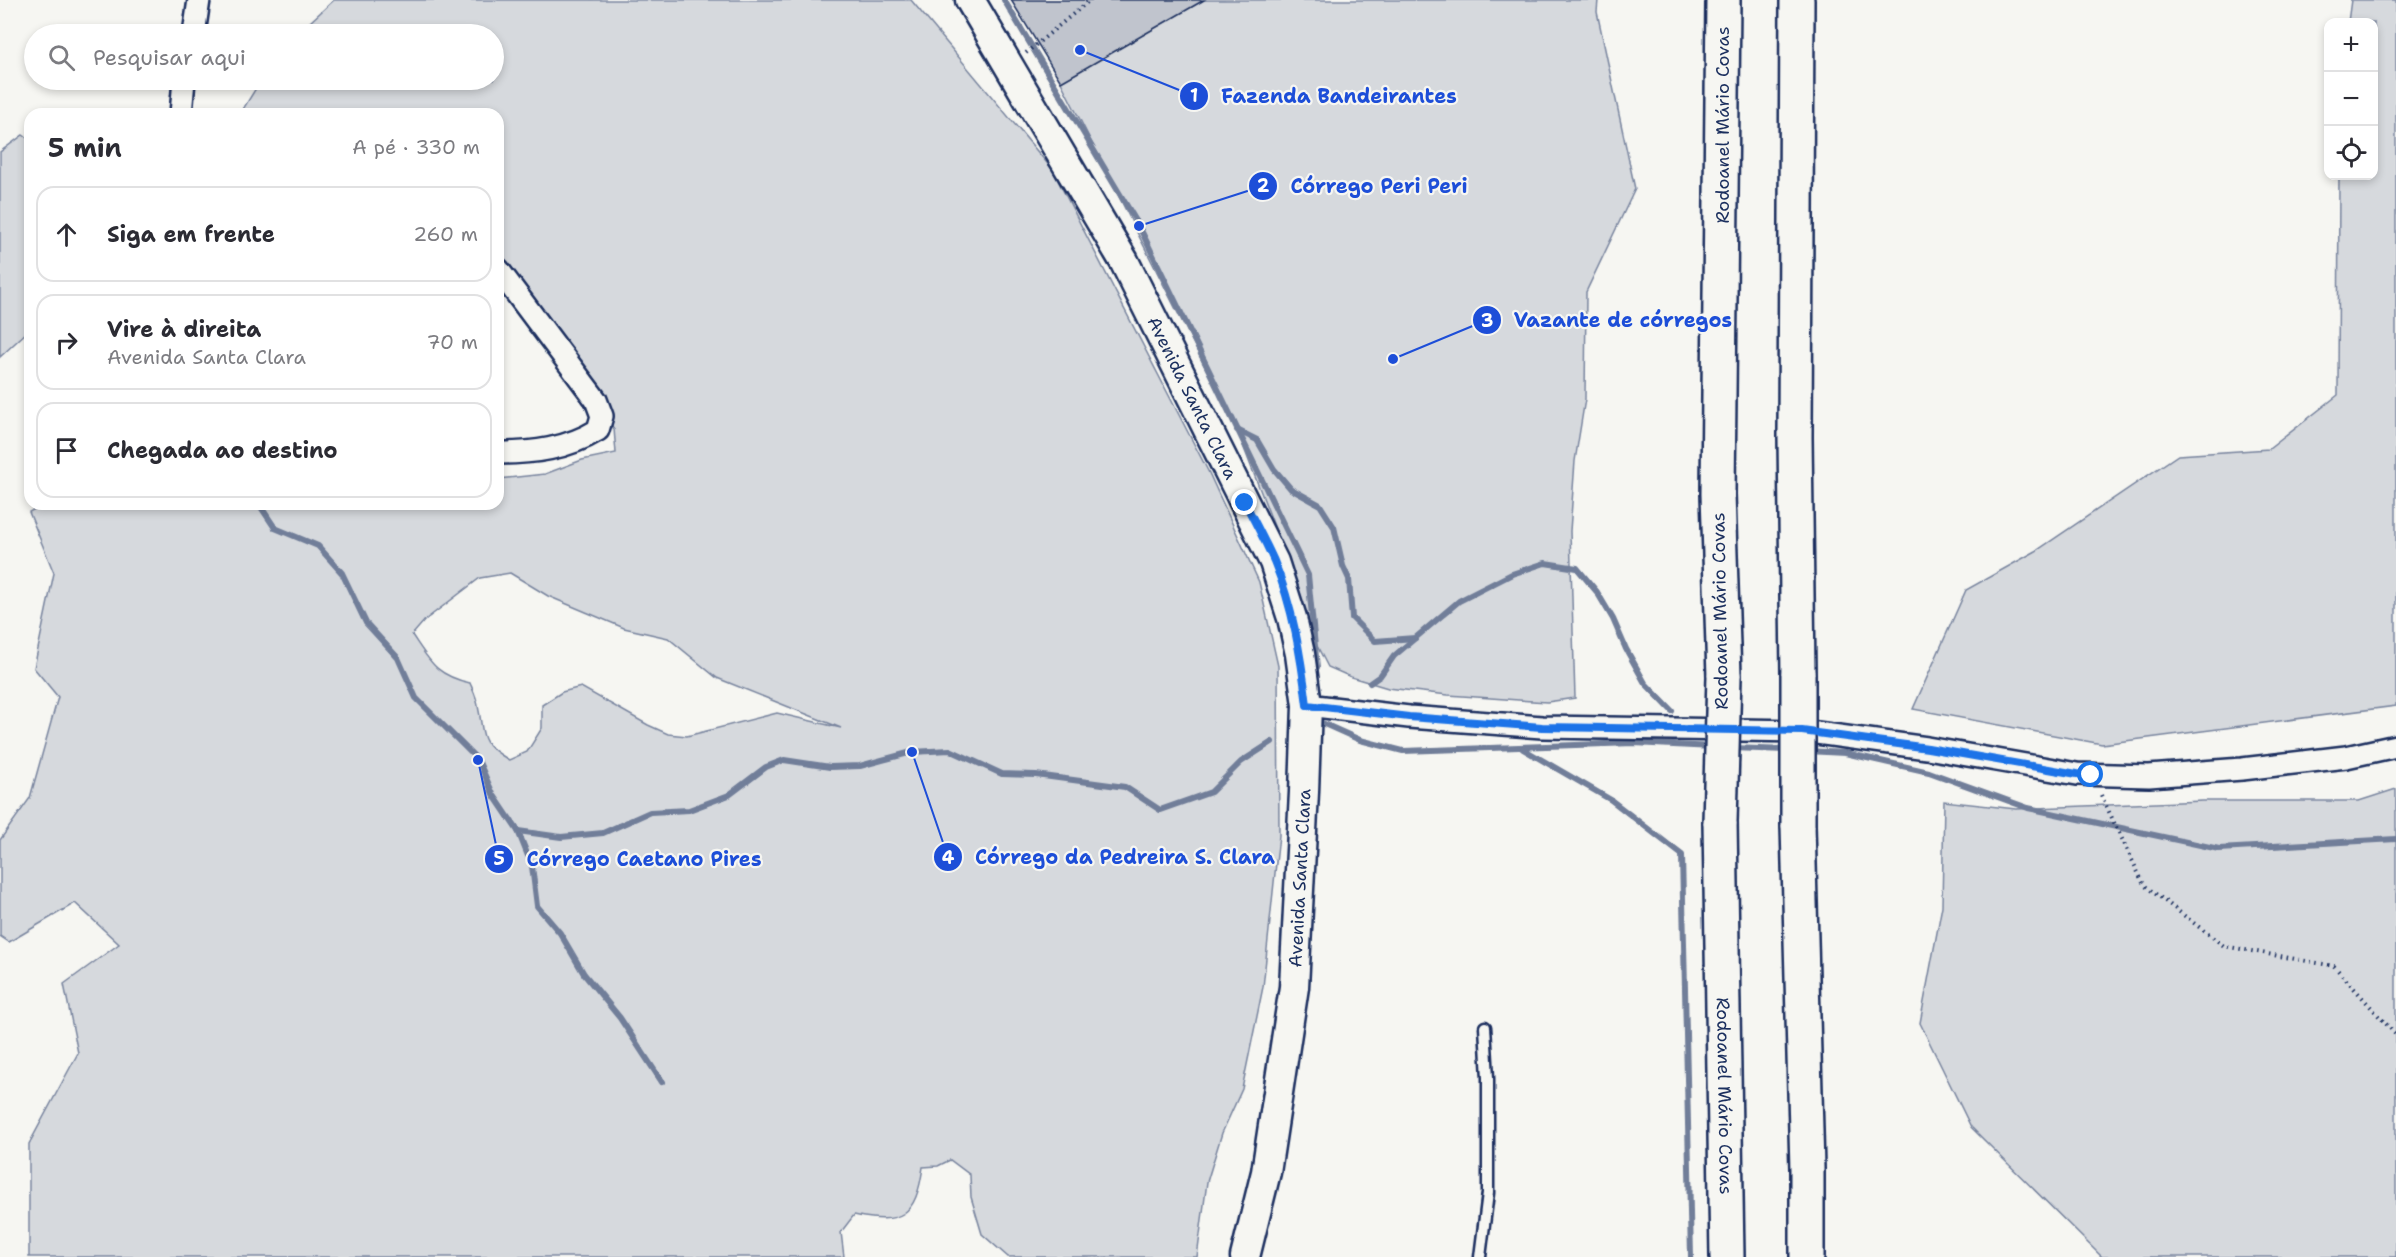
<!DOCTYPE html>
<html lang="pt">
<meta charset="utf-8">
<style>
:root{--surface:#fff;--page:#f2f2f3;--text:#2b2b33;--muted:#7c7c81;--line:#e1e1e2}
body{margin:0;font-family:"Shantell Sans",sans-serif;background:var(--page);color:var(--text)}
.controls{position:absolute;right:18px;top:18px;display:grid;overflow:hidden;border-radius:12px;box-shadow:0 3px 9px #0003}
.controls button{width:54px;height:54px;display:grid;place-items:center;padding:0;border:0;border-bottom:2px solid var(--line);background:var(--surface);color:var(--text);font:30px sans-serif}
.stop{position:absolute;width:18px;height:18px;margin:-14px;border:4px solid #1a73e8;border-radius:50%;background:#fff}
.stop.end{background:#1a73e8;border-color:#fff;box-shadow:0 2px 6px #0008}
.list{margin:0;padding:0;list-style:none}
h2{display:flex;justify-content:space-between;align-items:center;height:78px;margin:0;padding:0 24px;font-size:26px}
h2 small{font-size:20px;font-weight:400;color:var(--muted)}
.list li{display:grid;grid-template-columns:39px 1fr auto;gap:18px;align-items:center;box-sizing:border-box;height:96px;margin:0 12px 12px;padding:0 12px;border:2px solid var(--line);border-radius:18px}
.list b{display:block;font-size:22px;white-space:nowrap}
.list p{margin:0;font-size:20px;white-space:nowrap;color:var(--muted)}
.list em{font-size:20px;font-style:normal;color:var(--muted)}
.icon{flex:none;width:33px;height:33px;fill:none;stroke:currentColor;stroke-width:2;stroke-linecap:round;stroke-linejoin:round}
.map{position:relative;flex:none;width:2396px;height:1257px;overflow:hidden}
.search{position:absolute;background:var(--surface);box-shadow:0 3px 9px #0003;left:24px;top:24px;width:480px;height:66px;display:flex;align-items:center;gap:15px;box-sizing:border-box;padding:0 21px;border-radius:33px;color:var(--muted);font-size:22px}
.panel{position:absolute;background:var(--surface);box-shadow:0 3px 9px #0003;left:24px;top:108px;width:480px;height:402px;border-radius:18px}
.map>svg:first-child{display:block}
.green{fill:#d6d9dd;stroke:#78849e;stroke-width:1.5;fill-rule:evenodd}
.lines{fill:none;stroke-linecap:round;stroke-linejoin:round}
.stream{stroke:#717e99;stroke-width:6}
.building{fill:#c0c4cd;stroke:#1b2f5e;stroke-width:1.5}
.lane-casing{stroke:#1b2f5e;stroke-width:15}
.street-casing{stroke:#1b2f5e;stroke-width:26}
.secondary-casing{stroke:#1b2f5e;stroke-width:33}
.highway-casing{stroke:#1b2f5e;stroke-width:38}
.path{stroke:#1b2f5e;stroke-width:4;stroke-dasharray:1.5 4.5;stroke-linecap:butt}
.lane{stroke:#f6f6f2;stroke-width:10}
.street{stroke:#f6f6f2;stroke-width:21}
.secondary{stroke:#f6f6f2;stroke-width:28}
.highway{stroke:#f6f6f2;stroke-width:33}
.highway-bridge-casing{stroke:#1b2f5e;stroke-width:38;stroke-linecap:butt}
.highway-bridge{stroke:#f6f6f2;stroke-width:33}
.route{stroke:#1a73e8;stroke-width:8}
.labels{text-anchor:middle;stroke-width:4.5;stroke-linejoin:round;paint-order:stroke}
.street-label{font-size:18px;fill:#1b2f5e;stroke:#f6f6f2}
.leader{fill:none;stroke:#1d4ed8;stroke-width:2}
.callout-dot{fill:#1d4ed8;stroke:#f6f6f2;stroke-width:2}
.mark-label{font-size:18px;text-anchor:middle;font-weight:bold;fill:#fff}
.callout-label{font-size:20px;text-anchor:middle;font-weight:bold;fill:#1d4ed8;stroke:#f6f6f2;stroke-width:4.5;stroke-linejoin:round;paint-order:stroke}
</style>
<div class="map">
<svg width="2396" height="1257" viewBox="0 0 2396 1257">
<rect width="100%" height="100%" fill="#f6f6f2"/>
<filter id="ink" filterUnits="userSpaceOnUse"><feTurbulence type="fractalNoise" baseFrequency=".0167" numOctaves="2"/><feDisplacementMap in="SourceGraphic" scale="12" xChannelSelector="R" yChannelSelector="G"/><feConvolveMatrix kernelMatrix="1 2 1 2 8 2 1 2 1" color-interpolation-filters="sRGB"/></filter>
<g filter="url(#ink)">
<g class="green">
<path d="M334,0H911L1052,169L1209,473L1259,582L1278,666L1279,835L1263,987L1242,1089L1222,1133L1207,1182L1197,1257H1008L982,1234L971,1197L970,1175L950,1160L938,1166L923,1167C916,1217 901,1225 854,1215L841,1232L844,1257H29V1144L78,1053L64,984L119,944L75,903L9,942L0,936V840L30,798L58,697L34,668L54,573L29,512L44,504H498V479L545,474L582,460L616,453L614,429L498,259V114H240L261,80H494V34H297ZM510,573L548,596L624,628L668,638L717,678L841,728L777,713L687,736L668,734L648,725L581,687L562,692L542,705V728L527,752L509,760C477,741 485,737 478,706C477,698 473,690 470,683C436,675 431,663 412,635L425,620L480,578Z"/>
<polygon points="1204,0 1598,0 1597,12 1635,189 1586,292 1585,399 1575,461 1570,531 1575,698 1547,702 1448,695 1388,688 1351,677 1328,667 1314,640 1286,557 1237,430 1061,82"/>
<polygon points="2351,0 2396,0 2396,706 2102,744 1913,709 1966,590 2036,551 2178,455 2269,449 2338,395 2339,176 2374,176 2374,22 2348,22"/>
<polygon points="23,135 30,140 30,329 0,357 0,152"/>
<polygon points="2396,789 2396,1257 2102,1257 1971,1127 1920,1023 1942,906 1944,801 2016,809 2203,801 2359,801"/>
</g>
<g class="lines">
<g class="stream">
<polyline points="1004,0 1139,226 1308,575 1317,667"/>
<polyline points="1237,430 1257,440 1274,469 1291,489 1320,505 1334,527 1343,566 1349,579 1352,618 1375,641 1415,638"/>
<polyline points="259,504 275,528 318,546 342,573 366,623 398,658 416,698 478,760 493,794 518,831 532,866 537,906 560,933 584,974 620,1018 662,1082"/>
<polyline points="1370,683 1380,676 1394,656 1459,601 1512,574 1545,563 1577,568 1597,592 1613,619 1626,649 1645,683 1672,711"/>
<polyline points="1322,723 1360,740 1403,751 1634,743 1713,747"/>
<polyline points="1732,748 1788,750"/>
<polyline points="1523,749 1611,800 1682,855 1691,1257"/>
<polyline points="1807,751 1845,753 1929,772 2028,808 2219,849 2396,839"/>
<polyline points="518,831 561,837 603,833 650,812 689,810 729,795 766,767 784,760 830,767 860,766 912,752 950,750 1002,774 1036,775 1125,787 1160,810 1211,792 1241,762 1272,742"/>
</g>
</g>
<polygon class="building" points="1011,0 1204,0 1061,82"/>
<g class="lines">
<defs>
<polyline id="lane" points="1480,1257 1488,1193 1488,1078 1485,1027"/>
<g id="street">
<polyline points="194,34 199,0"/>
<polyline points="181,114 184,80"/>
<path d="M498,269L596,400L602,416L598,430C567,449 533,453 498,453"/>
<polyline points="1307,705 1409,717 1542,727 1802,731 1927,748 2077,774 2149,776 2242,769 2346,757 2396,746"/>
</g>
<g id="secondary">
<path id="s1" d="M970,0L1124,261L1274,562L1292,618L1300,654L1307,705L1304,792L1294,987L1266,1172L1245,1257"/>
</g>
<g id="highway">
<polyline points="1723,0 1718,494 1724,676"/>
<polyline points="1797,0 1795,437 1798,674"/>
<path id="s2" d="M1720,822L1727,1257"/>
<polyline points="1798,825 1807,1169 1807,1257"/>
</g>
</defs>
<use href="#lane" class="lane-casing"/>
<use href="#street" class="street-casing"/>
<use href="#secondary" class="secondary-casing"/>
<use href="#highway" class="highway-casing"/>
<g class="path">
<polyline points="1026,53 1090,0"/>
<polyline points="2101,795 2144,885 2224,946 2334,966 2396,1035"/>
</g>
<use href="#lane" class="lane"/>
<use href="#street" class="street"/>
<use href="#secondary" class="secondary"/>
<use href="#highway" class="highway"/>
<defs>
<g id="highway-bridge">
<polyline points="1798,674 1798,825"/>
<polyline points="1720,822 1724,676"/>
</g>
</defs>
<use href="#highway-bridge" class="highway-bridge-casing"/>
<use href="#highway-bridge" class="highway-bridge"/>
</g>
</g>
<g class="lines" filter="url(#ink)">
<path class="route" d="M1245,503C1255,522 1265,541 1274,561C1293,607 1301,656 1307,705L1409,717L1542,727L1802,731L1928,748L2077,774L2091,775"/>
</g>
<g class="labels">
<g class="street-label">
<text transform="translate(1723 125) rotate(-90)" y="6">Rodoanel Mário Covas</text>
<text dy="6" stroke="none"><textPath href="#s1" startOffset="456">Avenida Santa Clara</textPath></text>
<text transform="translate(1720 611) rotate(-91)" y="6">Rodoanel Mário Covas</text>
<text transform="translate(1300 878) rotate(-87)" y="6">Avenida Santa Clara</text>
<text dy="6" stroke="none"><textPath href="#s2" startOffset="274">Rodoanel Mário Covas</textPath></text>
</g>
</g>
<path class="leader" d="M1080 50L1194 96M1139 226L1263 186M1393 359L1487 320M912 752L948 857M478 760L499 859"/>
<g class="callout-dot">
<circle cx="1080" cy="50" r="6"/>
<circle cx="1139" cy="226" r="6"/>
<circle cx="1393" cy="359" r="6"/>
<circle cx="912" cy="752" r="6"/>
<circle cx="478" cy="760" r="6"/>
<circle cx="1194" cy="96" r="15"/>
<circle cx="1263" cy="186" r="15"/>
<circle cx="1487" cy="320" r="15"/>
<circle cx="948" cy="857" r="15"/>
<circle cx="499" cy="859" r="15"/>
</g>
<g class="mark-label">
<text x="1194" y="102">1</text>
<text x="1263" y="192">2</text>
<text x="1487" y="327">3</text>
<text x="948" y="864">4</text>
<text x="499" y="865">5</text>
</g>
<g class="callout-label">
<text x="1339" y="103">Fazenda Bandeirantes</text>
<text x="1379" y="193">Córrego Peri Peri</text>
<text x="1623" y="327">Vazante de córregos</text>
<text x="1125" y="864">Córrego da Pedreira S. Clara</text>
<text x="644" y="866">Córrego Caetano Pires</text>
</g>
</svg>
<div class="controls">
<button>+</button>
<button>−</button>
<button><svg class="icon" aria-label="locate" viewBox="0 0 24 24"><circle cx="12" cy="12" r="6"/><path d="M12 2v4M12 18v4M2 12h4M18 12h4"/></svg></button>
</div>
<div class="stop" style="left:2091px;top:775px"></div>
<div class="stop end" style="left:1245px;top:503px"></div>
<div class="search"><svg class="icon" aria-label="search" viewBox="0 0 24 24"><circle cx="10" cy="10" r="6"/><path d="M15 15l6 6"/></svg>Pesquisar aqui</div>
<section class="panel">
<h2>5 min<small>A pé · 330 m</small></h2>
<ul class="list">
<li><svg class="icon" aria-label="ahead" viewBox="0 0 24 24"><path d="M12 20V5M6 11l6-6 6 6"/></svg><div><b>Siga em frente</b></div><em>260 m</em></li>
<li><svg class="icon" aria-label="right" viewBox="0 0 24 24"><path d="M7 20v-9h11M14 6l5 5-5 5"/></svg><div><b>Vire à direita</b><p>Avenida Santa Clara</p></div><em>70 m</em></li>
<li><svg class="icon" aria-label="arrive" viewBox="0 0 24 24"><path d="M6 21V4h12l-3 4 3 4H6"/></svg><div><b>Chegada ao destino</b></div></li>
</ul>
</section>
</div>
